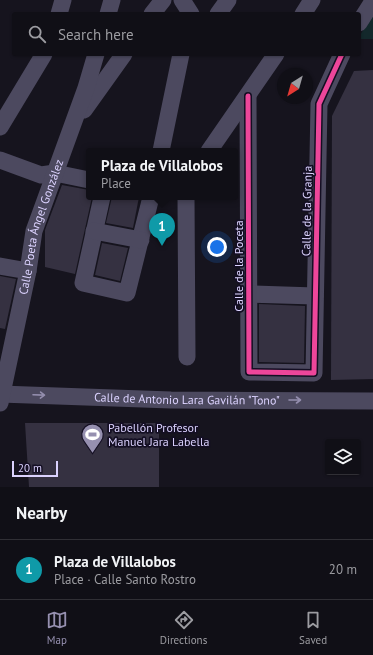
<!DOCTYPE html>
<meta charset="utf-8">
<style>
:root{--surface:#100f16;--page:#1e1d23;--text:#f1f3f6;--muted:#9c9ca1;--line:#302f35;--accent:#9690b0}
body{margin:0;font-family:"PT Sans",sans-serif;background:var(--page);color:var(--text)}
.controls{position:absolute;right:12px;bottom:12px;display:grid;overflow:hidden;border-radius:4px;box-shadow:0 1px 3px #0004}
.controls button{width:36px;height:36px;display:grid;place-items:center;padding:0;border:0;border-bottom:1px solid var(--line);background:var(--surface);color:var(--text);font:20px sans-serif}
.compass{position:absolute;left:277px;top:68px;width:36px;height:36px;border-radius:50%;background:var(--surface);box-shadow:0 1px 3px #0004;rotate:217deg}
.scale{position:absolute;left:12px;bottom:10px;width:46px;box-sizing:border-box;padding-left:4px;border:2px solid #dbd2fe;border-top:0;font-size:11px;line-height:14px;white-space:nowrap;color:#dbd2fe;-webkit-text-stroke:3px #140f23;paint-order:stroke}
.you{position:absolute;left:217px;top:247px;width:14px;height:14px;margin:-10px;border:3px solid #fff;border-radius:50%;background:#1a73e8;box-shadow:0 0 0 6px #1a73e833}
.badge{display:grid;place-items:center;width:26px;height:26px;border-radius:50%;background:var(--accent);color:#fff;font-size:13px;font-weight:700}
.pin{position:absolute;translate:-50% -33px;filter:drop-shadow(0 1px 2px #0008)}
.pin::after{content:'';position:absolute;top:21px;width:14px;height:12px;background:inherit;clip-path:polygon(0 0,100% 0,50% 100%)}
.popup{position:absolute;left:86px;top:148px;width:152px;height:52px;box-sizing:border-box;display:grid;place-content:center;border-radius:4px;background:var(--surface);filter:drop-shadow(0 1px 3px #0005);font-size:13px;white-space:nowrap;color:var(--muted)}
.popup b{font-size:15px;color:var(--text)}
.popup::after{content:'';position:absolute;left:50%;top:100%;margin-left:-8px;border:8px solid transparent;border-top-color:var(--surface)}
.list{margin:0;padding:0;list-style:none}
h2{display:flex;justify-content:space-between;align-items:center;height:52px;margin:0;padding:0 16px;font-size:17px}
h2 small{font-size:13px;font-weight:400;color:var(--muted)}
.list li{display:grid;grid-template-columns:26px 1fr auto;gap:12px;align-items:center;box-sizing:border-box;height:60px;padding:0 16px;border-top:1px solid var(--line)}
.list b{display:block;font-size:15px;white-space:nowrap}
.list p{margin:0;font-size:13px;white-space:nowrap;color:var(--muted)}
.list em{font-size:13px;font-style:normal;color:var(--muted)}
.icon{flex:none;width:22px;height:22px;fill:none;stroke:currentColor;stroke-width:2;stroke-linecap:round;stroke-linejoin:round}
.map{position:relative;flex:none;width:373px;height:487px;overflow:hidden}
.search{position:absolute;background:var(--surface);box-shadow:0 1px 3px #0004;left:12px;right:12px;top:12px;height:44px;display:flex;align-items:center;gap:10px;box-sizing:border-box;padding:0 14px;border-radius:4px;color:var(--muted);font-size:15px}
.sheet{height:112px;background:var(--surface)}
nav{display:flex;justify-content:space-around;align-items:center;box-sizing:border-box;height:56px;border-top:1px solid var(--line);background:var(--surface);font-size:11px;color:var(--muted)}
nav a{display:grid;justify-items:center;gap:2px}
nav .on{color:var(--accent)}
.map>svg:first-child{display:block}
.green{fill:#13282b}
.building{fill:#353141}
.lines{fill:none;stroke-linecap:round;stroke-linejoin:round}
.minor{stroke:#4c495f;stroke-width:17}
.cycleway-casing{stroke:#140f23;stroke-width:8}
.cycleway{stroke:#ed469a;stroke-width:5}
.oneway{stroke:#948eae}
.labels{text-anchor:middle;stroke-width:3.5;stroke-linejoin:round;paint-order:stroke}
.street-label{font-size:12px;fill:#dbd2fe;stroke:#140f23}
.poi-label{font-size:12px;fill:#dbd2fe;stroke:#140f23;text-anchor:start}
</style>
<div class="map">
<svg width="373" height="487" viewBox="0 0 373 487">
<rect width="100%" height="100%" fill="#16141e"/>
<polygon class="green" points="373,15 373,39 361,39 360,35"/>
<g class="building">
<polygon points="373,70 373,379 331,380 332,116 354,71"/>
<polygon points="62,185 89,190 89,197 92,197 75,274 45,267 45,230"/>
<polygon points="112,197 139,197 133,228 106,223"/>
<polygon points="102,243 128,248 120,281 95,275"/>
<polygon points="0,276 16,279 5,329 0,328"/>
<polygon points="259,304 305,306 304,363 259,362"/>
<polygon points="25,423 159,423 159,487 29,487"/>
</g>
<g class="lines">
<g class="minor">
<polyline points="182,0 191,14"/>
<polyline points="59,14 63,0"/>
<polyline points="108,14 112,0"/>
<polyline points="152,14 163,0"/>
<polyline points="218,14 228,0"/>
<polyline points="303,14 312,0"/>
<polyline points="359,23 373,1"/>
<polyline points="248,96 249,372 314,373 319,104 342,54"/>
<polyline points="84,110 124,54"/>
<polyline points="0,127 44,54"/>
<polyline points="161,151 181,54"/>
<polyline points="209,151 276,54"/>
<polyline points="0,160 41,175 55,173 89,180"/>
<polyline points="102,197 83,283 127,293 151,197"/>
<polyline points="186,197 187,357"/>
<polyline points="94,231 141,240"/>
<polyline points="0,266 28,271"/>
<polyline points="250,294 315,296"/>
<path id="s1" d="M0,394L171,400L373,401"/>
<path id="s2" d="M0,403L28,271L34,231L86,88L96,54"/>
</g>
<defs>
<polyline id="cycleway" points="248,96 249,372 314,373 319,104 342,54"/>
</defs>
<use href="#cycleway" class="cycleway-casing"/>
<use href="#cycleway" class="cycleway"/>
</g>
<defs><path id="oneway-shaft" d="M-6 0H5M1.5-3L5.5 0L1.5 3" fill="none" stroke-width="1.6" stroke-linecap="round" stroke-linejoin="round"/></defs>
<g class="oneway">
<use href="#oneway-shaft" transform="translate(39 395) rotate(2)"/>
<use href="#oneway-shaft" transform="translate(295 400)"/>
</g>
<defs>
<symbol id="stadium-pin" viewBox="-11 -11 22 30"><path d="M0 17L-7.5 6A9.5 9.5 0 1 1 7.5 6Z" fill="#9690b0" stroke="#140f23"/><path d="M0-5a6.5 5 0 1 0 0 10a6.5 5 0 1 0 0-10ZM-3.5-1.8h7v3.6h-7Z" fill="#fff"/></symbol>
</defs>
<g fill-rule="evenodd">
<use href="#stadium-pin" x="80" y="422" width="25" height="34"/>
</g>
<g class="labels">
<g class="street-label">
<text transform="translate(307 211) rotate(-89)" y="4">Calle de la Granja</text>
<text dy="4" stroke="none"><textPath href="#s2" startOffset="181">Calle Poeta Ángel González</textPath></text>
<text transform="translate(239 266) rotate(-90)" y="4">Calle de la Poceta</text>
<text dy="4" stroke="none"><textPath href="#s1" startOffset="187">Calle de Antonio Lara Gavilán "Tono"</textPath></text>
</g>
<g class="poi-label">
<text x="108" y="432">Pabellón Profesor<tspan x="108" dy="14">Manuel Jara Labella</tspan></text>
</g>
</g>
</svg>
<div class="controls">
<button><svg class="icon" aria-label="layers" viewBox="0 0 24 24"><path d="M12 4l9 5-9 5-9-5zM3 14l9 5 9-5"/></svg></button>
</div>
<svg class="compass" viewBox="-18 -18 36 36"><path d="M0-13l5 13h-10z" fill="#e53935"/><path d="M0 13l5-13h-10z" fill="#9c9ca1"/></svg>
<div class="scale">20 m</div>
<div class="you"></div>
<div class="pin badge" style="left:162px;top:246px;background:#0f9aa8">1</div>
<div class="popup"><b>Plaza de Villalobos</b>Place</div>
<div class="search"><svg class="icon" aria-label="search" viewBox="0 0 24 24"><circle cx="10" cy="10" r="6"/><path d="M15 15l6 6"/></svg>Search here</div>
</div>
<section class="sheet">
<h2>Nearby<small></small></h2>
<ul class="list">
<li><span class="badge" style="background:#0f9aa8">1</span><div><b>Plaza de Villalobos</b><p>Place · Calle Santo Rostro</p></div><em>20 m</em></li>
</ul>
</section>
<nav>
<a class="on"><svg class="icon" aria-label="map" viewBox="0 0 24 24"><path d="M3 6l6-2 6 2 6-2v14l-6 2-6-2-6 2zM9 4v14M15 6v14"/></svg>Map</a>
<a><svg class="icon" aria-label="directions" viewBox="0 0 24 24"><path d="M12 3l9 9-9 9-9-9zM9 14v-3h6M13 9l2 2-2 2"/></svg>Directions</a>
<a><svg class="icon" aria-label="saved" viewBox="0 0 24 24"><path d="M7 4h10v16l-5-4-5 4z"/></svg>Saved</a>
</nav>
